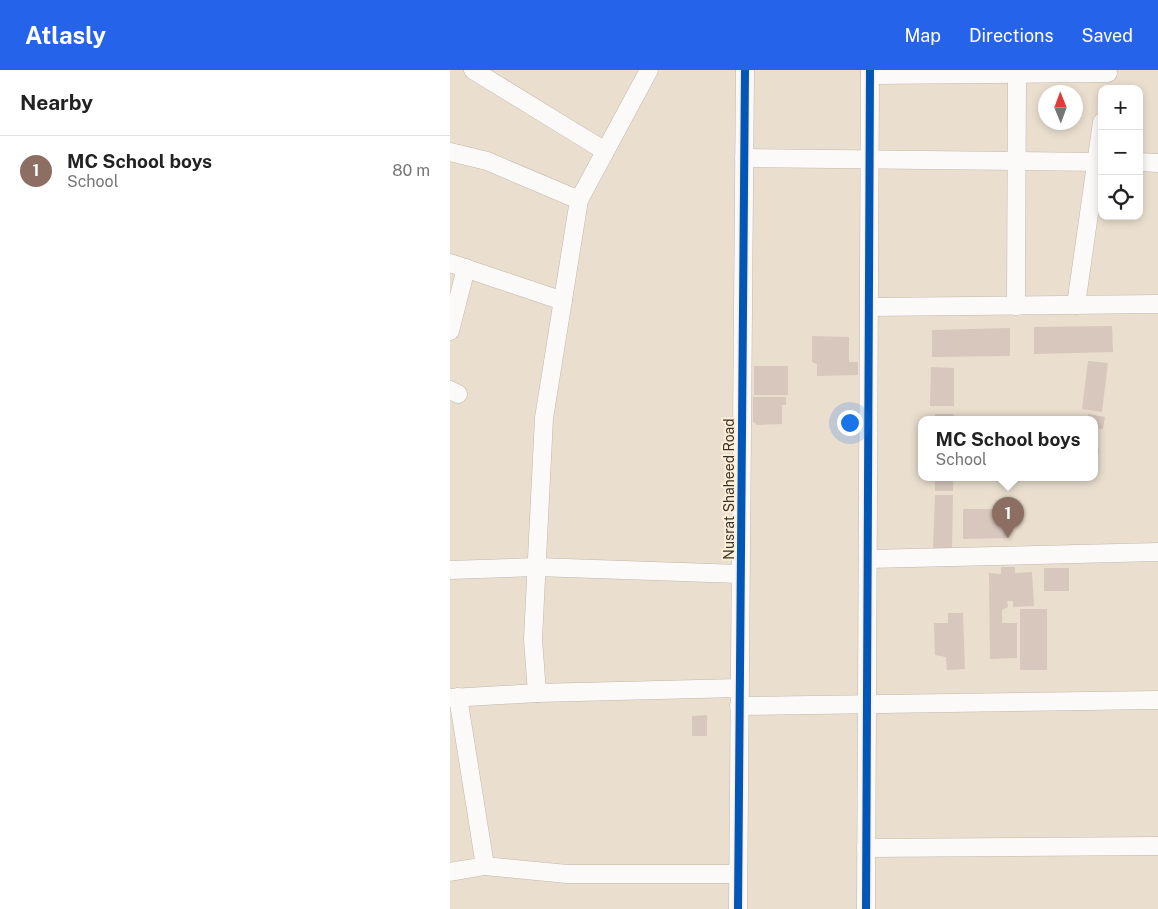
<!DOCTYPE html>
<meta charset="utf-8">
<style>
:root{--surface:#fff;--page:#f6f6f6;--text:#222;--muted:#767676;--line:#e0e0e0;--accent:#2563eb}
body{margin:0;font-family:"Public Sans",sans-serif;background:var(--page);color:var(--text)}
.controls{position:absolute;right:15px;top:15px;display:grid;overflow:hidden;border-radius:10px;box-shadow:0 2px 8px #0003}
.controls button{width:45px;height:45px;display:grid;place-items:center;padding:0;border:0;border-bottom:1px solid var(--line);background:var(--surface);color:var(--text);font:25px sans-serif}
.compass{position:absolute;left:588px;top:15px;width:45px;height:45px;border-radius:50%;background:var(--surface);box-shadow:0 2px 8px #0003;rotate:359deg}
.you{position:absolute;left:399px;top:352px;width:18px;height:18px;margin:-12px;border:4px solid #fff;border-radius:50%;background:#1a73e8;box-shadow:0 0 0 8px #1a73e833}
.badge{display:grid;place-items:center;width:32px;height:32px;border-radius:50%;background:var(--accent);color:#fff;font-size:16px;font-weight:700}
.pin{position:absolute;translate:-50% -41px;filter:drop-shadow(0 1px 2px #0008)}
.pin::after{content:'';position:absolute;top:26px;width:18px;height:15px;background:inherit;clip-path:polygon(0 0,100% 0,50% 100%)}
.popup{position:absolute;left:468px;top:346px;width:180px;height:65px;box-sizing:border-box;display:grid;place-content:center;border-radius:10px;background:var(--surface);filter:drop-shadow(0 1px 4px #0005);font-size:16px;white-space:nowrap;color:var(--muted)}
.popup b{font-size:19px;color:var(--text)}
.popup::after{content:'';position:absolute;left:50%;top:100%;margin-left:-10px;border:10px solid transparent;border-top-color:var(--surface)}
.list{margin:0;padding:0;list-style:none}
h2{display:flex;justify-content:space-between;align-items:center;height:65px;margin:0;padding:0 20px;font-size:21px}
h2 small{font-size:16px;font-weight:400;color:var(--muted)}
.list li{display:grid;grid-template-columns:32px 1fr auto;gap:15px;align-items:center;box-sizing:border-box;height:70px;padding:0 20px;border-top:1px solid var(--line)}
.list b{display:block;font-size:19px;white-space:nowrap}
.list p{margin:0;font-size:16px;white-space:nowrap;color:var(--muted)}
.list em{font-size:16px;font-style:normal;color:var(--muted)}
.icon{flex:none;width:28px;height:28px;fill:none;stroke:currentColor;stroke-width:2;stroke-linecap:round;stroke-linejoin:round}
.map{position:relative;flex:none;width:708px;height:839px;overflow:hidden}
header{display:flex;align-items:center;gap:30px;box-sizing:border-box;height:70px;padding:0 25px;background:var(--accent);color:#fff}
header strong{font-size:24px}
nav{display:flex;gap:28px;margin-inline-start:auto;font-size:18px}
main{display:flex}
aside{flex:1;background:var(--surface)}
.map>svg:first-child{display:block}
.building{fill:#d7c7bc}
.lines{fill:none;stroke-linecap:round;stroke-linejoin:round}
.minor-casing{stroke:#c0b7ab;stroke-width:19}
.minor{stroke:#fcfaf8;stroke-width:18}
.cycleway-casing{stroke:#feeed8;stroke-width:11}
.cycleway{stroke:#0057b8;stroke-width:8}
.labels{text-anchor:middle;stroke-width:4;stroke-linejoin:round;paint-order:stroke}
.street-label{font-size:14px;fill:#3a3227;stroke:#feeed8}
</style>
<header>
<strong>Atlasly</strong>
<nav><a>Map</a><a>Directions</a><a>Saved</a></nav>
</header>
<main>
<aside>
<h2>Nearby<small></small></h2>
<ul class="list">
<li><span class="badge" style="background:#8d6e63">1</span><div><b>MC School boys</b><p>School</p></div><em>80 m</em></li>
</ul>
</aside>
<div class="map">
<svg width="708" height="839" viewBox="0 0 708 839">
<rect width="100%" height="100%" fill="#eadfcf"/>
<g class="building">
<polygon points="662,256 663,282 584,284 584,257"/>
<polygon points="560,258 560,286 482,287 482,260"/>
<polygon points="362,266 399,267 399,292 408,292 408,305 367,306 367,294 362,292"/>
<polygon points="638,291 658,293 652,342 632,339"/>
<rect x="304" y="296" width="34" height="29"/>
<polygon points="481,297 504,298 504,336 480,336"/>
<polygon points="303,327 336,327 336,335 332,335 332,354 307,355 303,352"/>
<rect x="485" y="344" width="19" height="5"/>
<polygon points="638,344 655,347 653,359 644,358 644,349 638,349"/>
<polygon points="644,378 649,379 645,409 636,408 636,407 644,407"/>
<rect x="485" y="407" width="18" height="14"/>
<polygon points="485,425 503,425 502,479 483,479"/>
<polygon points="513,439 558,439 558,468 513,469"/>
<polygon points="551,497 565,497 565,503 582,502 584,536 563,537 563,531 557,531 558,537 552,540 552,553 567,553 567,588 540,589 539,503 551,504"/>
<rect x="594" y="498" width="25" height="23"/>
<rect x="570" y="539" width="27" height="61"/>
<polygon points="498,543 513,543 515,599 497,600 496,587 485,585 484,553 498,553"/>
<polygon points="257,645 257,666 242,666 242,646"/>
</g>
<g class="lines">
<defs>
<g id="minor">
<polyline points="23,0 155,81"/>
<polyline points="420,5 658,3"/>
<polyline points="0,82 37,91 129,130"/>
<polyline points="294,88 652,92"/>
<polyline points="689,92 707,93"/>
<polyline points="0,193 113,231"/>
<polyline points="626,235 652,52"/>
<polyline points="566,236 567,0"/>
<polyline points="419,237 708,234"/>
<polyline points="0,261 16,198"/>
<polyline points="0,320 8,324"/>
<polyline points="418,489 708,482"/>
<polyline points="0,500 87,497 290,504"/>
<polyline points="87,623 289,618"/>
<polyline points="0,628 87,623 83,569 94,348 129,130 199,0"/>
<polyline points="289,636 708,630"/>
<polyline points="416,778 708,776"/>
<polyline points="35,796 117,804 288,804"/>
<polyline points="0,802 35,796 8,627"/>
<polyline points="288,839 295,0"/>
<polyline points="416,839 420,0"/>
</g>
</defs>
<use href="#minor" class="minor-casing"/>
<use href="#minor" class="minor"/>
<defs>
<g id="cycleway">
<polyline points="288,839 295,0"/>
<polyline points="416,839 420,0"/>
</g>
</defs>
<use href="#cycleway" class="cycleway-casing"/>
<use href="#cycleway" class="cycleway"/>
</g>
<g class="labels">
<g class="street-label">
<text transform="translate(279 419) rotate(-90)" y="5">Nusrat Shaheed Road</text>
</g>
</g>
</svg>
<div class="controls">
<button>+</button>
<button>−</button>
<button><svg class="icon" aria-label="locate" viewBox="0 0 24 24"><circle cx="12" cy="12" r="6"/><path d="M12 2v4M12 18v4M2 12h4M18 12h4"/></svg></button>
</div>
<svg class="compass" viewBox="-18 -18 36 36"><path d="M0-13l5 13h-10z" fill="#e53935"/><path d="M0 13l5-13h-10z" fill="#767676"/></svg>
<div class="you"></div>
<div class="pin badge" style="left:558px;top:468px;background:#8d6e63">1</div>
<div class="popup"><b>MC School boys</b>School</div>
</div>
</main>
